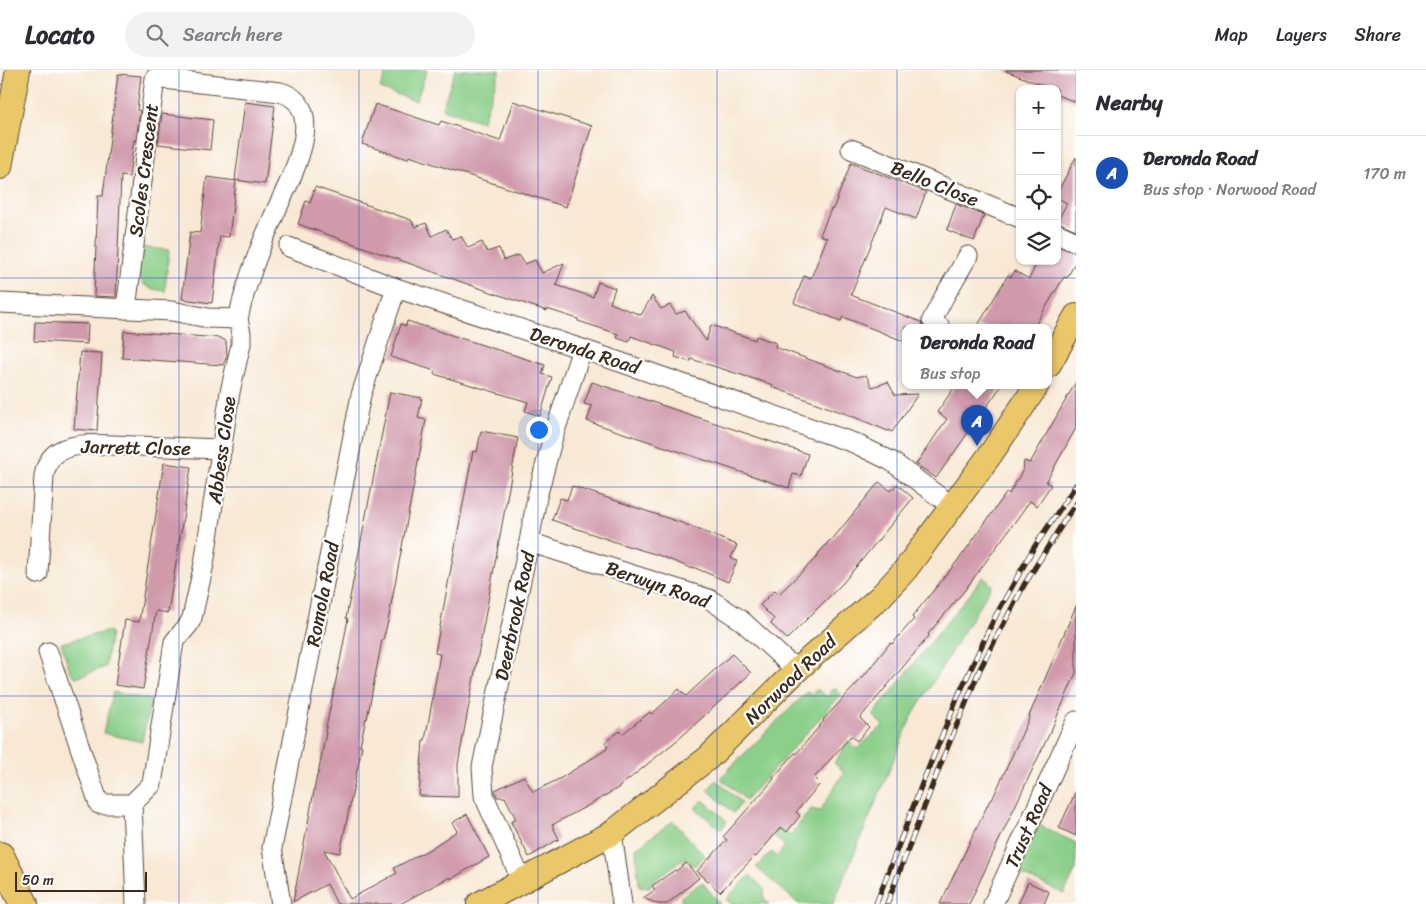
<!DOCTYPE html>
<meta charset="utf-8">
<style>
:root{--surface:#fff;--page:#f2f2f3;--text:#2b2b33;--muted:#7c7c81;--line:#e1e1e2;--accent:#0b8043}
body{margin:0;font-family:Sriracha,sans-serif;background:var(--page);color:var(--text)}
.controls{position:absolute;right:15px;top:15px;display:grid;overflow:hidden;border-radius:10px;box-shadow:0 1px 4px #0004}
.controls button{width:45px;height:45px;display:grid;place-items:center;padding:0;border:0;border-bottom:1px solid var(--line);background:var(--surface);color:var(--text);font:25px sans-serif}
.scale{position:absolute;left:15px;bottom:12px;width:132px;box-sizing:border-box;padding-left:5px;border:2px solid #3b2a1e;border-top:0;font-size:14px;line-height:18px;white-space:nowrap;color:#3b2a1e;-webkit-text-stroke:4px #fff;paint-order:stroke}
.you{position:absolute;left:538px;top:359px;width:18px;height:18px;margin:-12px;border:4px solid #fff;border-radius:50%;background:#1a73e8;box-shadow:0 0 0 8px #1a73e833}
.badge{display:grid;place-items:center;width:32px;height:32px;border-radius:50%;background:var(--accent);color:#fff;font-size:16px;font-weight:700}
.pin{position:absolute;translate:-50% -41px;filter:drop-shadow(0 1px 2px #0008)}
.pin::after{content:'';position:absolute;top:26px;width:18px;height:15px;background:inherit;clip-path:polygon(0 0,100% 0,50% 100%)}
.popup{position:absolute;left:902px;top:254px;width:150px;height:65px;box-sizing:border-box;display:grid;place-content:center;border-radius:10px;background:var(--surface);filter:drop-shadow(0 1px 4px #0005);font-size:16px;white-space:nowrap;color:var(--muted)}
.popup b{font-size:19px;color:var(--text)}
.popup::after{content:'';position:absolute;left:50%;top:100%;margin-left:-10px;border:10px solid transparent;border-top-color:var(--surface)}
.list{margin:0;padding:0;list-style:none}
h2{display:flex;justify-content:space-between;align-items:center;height:65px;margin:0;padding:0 20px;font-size:21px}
h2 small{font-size:16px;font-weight:400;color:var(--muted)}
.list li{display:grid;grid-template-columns:32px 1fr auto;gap:15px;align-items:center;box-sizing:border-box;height:75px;padding:0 20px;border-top:1px solid var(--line)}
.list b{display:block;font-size:19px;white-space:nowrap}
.list p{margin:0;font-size:16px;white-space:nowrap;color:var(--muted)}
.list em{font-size:16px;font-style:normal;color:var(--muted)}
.icon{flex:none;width:28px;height:28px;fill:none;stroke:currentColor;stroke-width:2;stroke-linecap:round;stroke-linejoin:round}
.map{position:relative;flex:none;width:1076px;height:834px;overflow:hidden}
header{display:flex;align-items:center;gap:30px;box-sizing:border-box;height:70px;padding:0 25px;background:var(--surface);border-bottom:1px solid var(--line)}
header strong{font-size:24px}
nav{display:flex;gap:28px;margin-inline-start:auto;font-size:18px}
.search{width:350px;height:45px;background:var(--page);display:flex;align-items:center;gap:12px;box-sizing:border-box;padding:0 18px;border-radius:28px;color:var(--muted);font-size:19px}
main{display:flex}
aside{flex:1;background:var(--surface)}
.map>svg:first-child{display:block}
.green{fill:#8bcf89;stroke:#637c54}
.building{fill:#d09aab}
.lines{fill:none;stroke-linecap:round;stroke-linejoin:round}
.minor-casing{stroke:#574639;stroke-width:21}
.major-casing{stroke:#574639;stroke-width:26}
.highway-casing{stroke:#574639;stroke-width:30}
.minor{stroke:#fff;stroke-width:19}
.major{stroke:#eac769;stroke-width:24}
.highway{stroke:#eac769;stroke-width:28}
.rail-casing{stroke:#3b2a1e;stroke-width:5.5}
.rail{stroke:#fff;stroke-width:4;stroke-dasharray:11;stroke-linecap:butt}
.grid{fill:none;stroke:#1d4ed8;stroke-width:1;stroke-opacity:0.55}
.labels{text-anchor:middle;stroke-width:4.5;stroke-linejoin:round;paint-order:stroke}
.street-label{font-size:19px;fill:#3b2a1e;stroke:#fff}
</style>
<header>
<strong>Locato</strong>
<div class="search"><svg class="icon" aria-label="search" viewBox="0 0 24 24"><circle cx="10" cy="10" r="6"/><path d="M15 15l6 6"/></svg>Search here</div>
<nav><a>Map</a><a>Layers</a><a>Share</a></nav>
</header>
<main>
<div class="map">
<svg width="1076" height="834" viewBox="0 0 1076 834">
<rect width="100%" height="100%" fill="#fff"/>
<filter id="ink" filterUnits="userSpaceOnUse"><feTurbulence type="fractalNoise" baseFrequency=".02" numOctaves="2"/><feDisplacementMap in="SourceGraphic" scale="10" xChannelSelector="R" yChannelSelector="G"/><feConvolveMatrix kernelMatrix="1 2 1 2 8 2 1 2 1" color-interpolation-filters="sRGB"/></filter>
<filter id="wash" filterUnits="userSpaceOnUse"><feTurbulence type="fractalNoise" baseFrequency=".0096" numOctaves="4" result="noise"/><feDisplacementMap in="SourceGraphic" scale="20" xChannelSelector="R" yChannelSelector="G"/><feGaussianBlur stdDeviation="1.12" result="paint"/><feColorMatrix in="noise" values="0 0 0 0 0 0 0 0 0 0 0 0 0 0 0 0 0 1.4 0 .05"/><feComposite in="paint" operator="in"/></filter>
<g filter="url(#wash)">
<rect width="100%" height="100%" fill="#f8e8d4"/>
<g class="green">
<polygon points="387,0 427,0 416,31 380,19"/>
<polygon points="455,0 500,0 482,52 442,39"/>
<path d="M140,177L169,180L165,221C133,218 137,203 140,177Z"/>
<polygon points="983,507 992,515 911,648 833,834 799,834 756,797 771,782 777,787 785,776 769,762 775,755 790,766 811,739 820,741 844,702 834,693 849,671 857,679 883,656 873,645"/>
<polygon points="109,561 111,563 105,597 79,607 75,607 70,601 61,573"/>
<polygon points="834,617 841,625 746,730 720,708 807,622 811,625 817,619 827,627"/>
<polygon points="113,622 151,630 142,672 103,663"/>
<polygon points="716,710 742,733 733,743 708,720"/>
<polygon points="703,730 727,751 721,760 695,738"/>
<polygon points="673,751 705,786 694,796 684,788 651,813 650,817 639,816 636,778"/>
<polygon points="1039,755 1076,773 1076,799 1064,824 1015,802"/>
<polygon points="750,805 764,819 764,828 770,834 731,834 726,829"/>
<polygon points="702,812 720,834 682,834 681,827"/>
</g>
<g id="blocks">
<g class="building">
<polygon points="1006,0 1076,0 1076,32 1057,25 1057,19 1052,19 1006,1"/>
<polygon points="118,4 141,6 137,40 140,41 136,71 134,70 129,107 121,106 116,227 94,226 98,126 103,126"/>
<polygon points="513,31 592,56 566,137 409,86 408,89 362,74 375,34 439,55 441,51 500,71"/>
<polygon points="245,32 275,36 265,114 235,110"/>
<polygon points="162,44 213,50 210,80 158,74"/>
<polygon points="1076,87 1076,160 1057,152 1067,133 1057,128 1057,123"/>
<polygon points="851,93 926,122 916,149 886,137 851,225 921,252 923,257 906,257 906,272 843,247 841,251 794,233 804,206 811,208 827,168 820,165 831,139 833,139"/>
<polygon points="207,107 236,111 229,167 220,166 212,233 182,229 190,162 200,163"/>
<polygon points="315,117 411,150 415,157 426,153 432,166 446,159 452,169 461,166 468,178 482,172 487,182 499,178 504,190 519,185 525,194 535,190 542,203 564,193 556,215 593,227 598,212 615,218 610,233 641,245 652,226 661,239 670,235 676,244 685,241 706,271 711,255 755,270 756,266 776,273 775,277 857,307 866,305 872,317 888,312 895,325 918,324 892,362 889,360 888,361 852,346 772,317 773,315 691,289 690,292 675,287 676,282 631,266 629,272 617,268 618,264 578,251 578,249 547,239 547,241 473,216 298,154 306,131 310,133"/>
<polygon points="956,134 984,145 974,171 947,160"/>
<polygon points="1057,176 1076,183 1076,191 1067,208 1064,207 1034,257 977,257 1008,205 1011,207 1015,201 1029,209 1038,191 1057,191"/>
<polygon points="407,251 545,295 542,304 552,307 540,346 525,341 528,332 434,304 435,301 391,287 401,254 406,256"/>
<polygon points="35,252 88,254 87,274 34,271"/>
<polygon points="124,261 220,268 226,271 227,286 223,295 122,288"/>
<polygon points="80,282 102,283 97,361 74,359"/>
<polygon points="592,312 808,384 801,406 793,404 789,418 587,351 592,336 584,334"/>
<polygon points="1076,312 1076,358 1046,412 1051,415 1037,436 1030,431 965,520 928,564 929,566 860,648 869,657 857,671 851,666 814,708 820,714 796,742 800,746 787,762 781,757 756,787 755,786 720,822 697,801 727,770 723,767 774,709 773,708 795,683 796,684 824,651 823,650 863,607 890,573 892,574 914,549 912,547 963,484 1007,422 1009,424 1023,400 1024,391 1030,393"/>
<polygon points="956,315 1002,315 936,408 916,394 947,349 937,342"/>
<polygon points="390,322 422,328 418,348 426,350 388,551 383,570 382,570 367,649 366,648 360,675 362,676 340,783 324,780 350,829 397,803 394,798 430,779 457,761 452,753 467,744 489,787 451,809 450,807 400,834 337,834 327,814 293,832 317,705 318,705 326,662 325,662 340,591 348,549 346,548"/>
<polygon points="481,361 518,368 458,694 458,727 419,726 423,670 425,670 432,632 440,584 435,583 473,381 477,382"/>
<polygon points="164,393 191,397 168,543 156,541 143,619 115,615 125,550 139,552"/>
<polygon points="879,412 891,421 897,414 913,428 842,514 787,569 771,554 774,549 760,535 775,520 779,524 819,485 818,484 830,470 831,471"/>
<polygon points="572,416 682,453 737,475 731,488 737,491 728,512 693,497 693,499 658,485 621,474 552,450 560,428 567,430"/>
<polygon points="1076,536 1076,603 1053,656 969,834 940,834 990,730 992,730 1030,646 1029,646"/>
<polygon points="732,584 751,603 681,667 618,718 589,735 552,755 559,769 529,787 511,752 516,749 505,727 497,727 495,720 524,706 533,722 561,708 607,679 606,678 608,677 605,672 620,661 622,664 650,642 652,644 679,619 686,626"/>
<polygon points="1076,721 1076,766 1059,758"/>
<polygon points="686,793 699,808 667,834 658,834 643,828 655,820 652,816 675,800 676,801"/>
<polygon points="1028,812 1049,822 1044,834 1018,834"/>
</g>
</g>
</g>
<g filter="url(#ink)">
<use href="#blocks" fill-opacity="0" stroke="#574639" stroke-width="1"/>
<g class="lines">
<defs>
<g id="minor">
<polyline points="851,79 1020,148"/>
<polyline points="1057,163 1076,172"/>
<polyline points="289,177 396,218 582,279 854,373 891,391 953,437"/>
<polyline points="0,233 172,241 208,248 238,249 241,263 241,274 230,322 204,494 192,548 189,554 174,572 152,714 132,734"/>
<path d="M126,239L155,8L280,22C327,35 295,100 282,128C276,140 271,153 265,166C254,193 244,221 238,249"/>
<polyline points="940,257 936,255 932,250 944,227 968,186"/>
<polyline points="529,472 709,529 741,550 785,590 798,599"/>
<path d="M38,504L44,406C46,395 50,386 60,381C80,370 115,376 137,376C165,377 194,378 222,379"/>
<polyline points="48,582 99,734 132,734"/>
<polyline points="132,734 136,834"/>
<polyline points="612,763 622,834"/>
<polyline points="522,811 484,726 482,697 529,472 537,427 553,367 582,279"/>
<polyline points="281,834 272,778 361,325 396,218"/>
<polyline points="993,834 1076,651"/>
</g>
<g id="major">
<polyline points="0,97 18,0"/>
<polyline points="1048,296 1076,246"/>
<polyline points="479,834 612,763 708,688 798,599 880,527 905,500 990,385 1037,315"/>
</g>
<polyline id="highway" points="0,786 24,834"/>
</defs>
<use href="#minor" class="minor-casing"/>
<use href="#major" class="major-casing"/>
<use href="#highway" class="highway-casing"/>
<use href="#minor" class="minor"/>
<use href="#major" class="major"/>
<use href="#highway" class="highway"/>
<defs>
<g id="rail">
<polyline points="876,834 922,714 959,624 995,547 1033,479 1076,415"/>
<polyline points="887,834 941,693 980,599 1024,515 1068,445 1076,434"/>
</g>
</defs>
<use href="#rail" class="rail-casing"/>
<use href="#rail" class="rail"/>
</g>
</g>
<path class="grid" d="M179,0V834M359,0V834M538,0V834M717,0V834M897,0V834M0,208H1076M0,417H1076M0,626H1076"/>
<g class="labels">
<g class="street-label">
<text transform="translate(143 100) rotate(-83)" y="7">Scoles Crescent</text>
<text transform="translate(935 113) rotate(22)" y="7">Bello Close</text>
<text transform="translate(585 280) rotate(18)" y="7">Deronda Road</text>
<text transform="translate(136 377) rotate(1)" y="7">Jarrett Close</text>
<text transform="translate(221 380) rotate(-82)" y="7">Abbess Close</text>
<text transform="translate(658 514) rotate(19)" y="7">Berwyn Road</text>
<text transform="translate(322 524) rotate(-79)" y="7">Romola Road</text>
<text transform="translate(514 546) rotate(-78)" y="7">Deerbrook Road</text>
<text transform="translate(790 609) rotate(-44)" y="7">Norwood Road</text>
<text transform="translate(1028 756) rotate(-66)" y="7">Trust Road</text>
</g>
</g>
</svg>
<div class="controls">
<button>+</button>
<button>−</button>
<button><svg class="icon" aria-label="locate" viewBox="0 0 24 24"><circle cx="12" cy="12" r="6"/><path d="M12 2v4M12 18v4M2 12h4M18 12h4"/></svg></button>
<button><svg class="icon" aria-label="layers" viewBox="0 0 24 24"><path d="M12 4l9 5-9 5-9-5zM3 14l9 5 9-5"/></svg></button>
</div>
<div class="scale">50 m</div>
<div class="you"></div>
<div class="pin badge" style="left:977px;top:376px;background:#1a4fb4">A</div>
<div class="popup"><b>Deronda Road</b>Bus stop</div>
</div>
<aside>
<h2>Nearby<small></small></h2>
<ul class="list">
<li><span class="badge" style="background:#1a4fb4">A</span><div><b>Deronda Road</b><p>Bus stop · Norwood Road</p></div><em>170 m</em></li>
</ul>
</aside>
</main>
